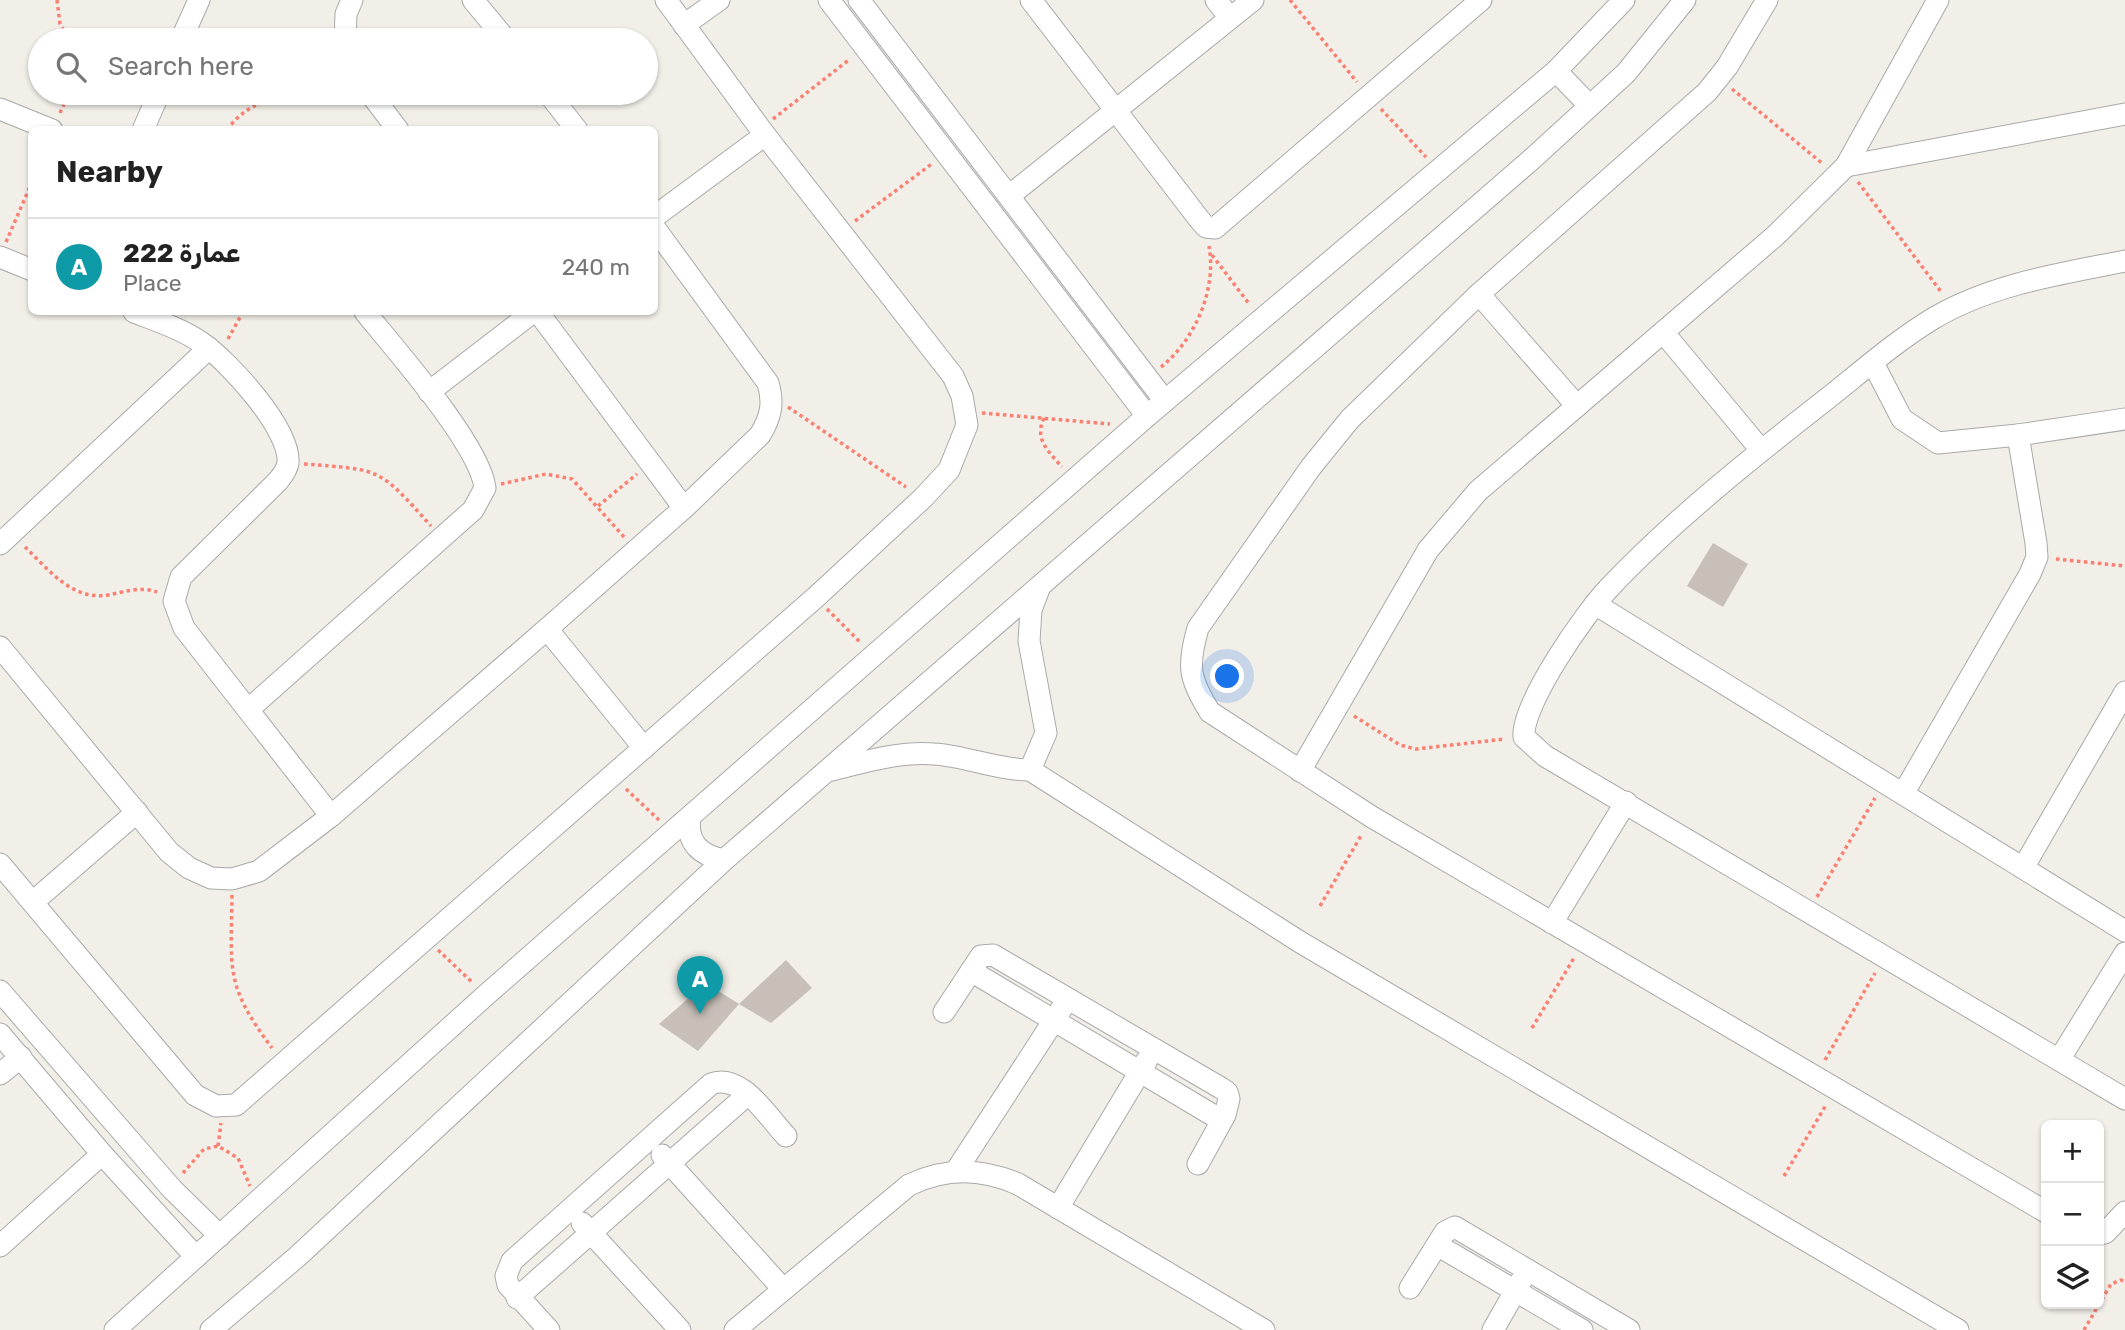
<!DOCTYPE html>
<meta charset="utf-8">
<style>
:root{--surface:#fff;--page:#f2f2f2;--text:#222;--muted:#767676;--line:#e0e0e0;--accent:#d40000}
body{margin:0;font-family:Rubik,"Noto Sans Arabic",sans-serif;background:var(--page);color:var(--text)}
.controls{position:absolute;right:21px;bottom:21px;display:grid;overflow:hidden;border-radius:10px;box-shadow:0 2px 5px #0004}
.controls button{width:63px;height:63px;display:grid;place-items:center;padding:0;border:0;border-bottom:2px solid var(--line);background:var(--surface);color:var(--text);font:35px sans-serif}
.you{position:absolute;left:1228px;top:677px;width:24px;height:24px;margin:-18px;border:5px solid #fff;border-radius:50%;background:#1a73e8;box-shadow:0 0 0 10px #1a73e833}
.badge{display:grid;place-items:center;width:46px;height:46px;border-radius:50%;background:var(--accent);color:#fff;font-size:23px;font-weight:700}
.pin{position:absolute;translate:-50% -58px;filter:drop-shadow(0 2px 4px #0008)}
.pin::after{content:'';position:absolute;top:37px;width:24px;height:21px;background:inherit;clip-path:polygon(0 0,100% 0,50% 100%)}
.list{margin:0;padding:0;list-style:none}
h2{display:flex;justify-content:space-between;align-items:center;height:91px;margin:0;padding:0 28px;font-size:30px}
h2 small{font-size:23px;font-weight:400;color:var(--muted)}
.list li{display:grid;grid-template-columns:46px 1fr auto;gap:21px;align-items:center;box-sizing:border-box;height:98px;padding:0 28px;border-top:2px solid var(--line)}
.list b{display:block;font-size:26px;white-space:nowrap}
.list p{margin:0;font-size:23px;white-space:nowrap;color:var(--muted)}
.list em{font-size:23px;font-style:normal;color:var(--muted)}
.icon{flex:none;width:38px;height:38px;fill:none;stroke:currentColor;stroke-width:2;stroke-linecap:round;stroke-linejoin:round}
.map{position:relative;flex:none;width:2125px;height:1330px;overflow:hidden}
.search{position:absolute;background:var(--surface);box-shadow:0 2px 5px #0004;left:28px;top:28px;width:630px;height:77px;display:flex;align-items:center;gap:18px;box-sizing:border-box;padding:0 24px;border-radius:38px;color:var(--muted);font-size:26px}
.panel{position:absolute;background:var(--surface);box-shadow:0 2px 5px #0004;left:28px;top:126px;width:630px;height:189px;border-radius:10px}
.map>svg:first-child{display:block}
.building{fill:#c7bfb8}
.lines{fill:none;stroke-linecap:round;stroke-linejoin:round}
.minor-casing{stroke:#a9a9a9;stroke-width:23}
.path{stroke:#fa8072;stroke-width:3.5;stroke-dasharray:3.5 3.5;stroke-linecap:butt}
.minor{stroke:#fff;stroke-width:21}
</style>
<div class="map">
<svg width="2125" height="1330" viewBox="0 0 2125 1330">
<rect width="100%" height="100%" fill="#f2efe9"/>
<g class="building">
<polygon points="1713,543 1748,564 1723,607 1687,586"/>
<polygon points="786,960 812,988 771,1023 739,1004"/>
<polygon points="706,983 739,1004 698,1051 659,1024"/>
</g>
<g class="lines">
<defs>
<g id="minor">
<polyline points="473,0 506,40"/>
<polyline points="829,0 1147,416"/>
<polyline points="859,0 1165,401"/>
<polyline points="1031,0 1199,219 1206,227 1215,228 1481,0"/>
<polyline points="1216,0 1230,18"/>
<path d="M1767,0L1727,67L1707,92L1479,294L1350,419L1311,467L1198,628C1187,666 1189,679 1210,712L1372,817L2046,1212"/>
<polyline points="684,25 719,0"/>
<polyline points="181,40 199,0"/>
<polyline points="345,40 346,14 352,0"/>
<polyline points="1556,71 1588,104"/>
<polyline points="370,93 398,130"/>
<polyline points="548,93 577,130"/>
<polyline points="0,109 52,130"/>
<polyline points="143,130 159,93"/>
<polyline points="1846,166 2125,114"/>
<polyline points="1009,196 1253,0"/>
<polyline points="654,217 765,135"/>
<polyline points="0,257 32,270"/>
<path d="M2125,261C2060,274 1992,284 1934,318C1896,341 1862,371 1828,398C1755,455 1672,521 1609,588C1585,613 1521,705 1524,737L1545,756L2125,1099"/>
<polyline points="1479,294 1577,406"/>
<path d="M134,312C157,321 182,329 202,343C228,361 291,429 288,463C287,470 282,476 278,481L181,577L174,601L184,628L331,816"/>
<polyline points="538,312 684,508"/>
<polyline points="1663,332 1761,450"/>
<polyline points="1873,363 1902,419 1938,443 2018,435 2036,543 2037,557 2030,574 1903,794"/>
<polyline points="429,392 533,312"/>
<polyline points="2018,435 2125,419"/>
<polyline points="0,544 209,348"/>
<polyline points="1595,604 2125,931"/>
<polyline points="547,629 644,748"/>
<path d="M0,647L169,852L189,868L211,878L232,879L259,871L331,816L547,629L684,508L760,435C771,417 774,403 768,383L654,227"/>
<path d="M249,709L473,510L485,488C480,445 395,349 365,312"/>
<path d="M832,770C865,762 900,751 934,754C966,756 997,770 1030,770L1300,942L1958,1330"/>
<polyline points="1030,770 1046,733 1029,641 1031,610 1040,586"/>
<polyline points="1300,771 1428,550 1478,491 1775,236 1846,166 1938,0"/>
<path d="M690,817C686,843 700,855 724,860"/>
<polyline points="0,864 195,1095 216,1106 236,1105 816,597 923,498 949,470 967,425 962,396 953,376 765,135 666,0"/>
<polyline points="2023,868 2125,692"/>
<polyline points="33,902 137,812"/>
<polyline points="1552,923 1626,802"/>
<polyline points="971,971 1221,1120"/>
<polyline points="0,991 172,1189 220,1236"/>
<polyline points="944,1012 981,956 993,955 1221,1088 1227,1092 1229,1099 1225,1115 1198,1164"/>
<polyline points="0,1034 102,1154 196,1257"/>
<polyline points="2059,1060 2125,953"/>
<polyline points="0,1074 21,1057"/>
<polyline points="662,1155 783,1289"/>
<polyline points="956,1171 1062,1008"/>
<polyline points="1058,1208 1147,1060"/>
<polyline points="582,1223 680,1330"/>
<polyline points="2099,1234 2105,1233 2125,1212"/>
<polyline points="1437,1245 1582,1330"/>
<polyline points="0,1246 102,1154"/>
<polyline points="1410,1288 1445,1232 1455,1227 1629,1330"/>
<polyline points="517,1298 747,1095"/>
<polyline points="115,1330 486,995 1147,416 1556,71 1624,0"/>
<polyline points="211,1330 298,1256 724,860 1532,159 1626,73 1685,0"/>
<path d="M549,1330L508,1285L506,1276L512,1261L711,1084C741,1072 767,1116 786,1136"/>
<path d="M735,1330L909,1185C946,1167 981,1168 1018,1184L1264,1330"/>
<polyline points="1493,1330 1521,1281"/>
</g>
</defs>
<use href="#minor" class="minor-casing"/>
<g class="path">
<polyline points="57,0 60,24 70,40"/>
<polyline points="1290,0 1357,82"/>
<polyline points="1732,89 1823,164"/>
<polyline points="1381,109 1426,157"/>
<polyline points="60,113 69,93"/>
<polyline points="773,119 850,59"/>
<path d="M227,130C251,96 287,96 325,93"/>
<polyline points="1858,182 1942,293"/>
<polyline points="855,221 933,163"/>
<polyline points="6,242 32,182"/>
<polyline points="1212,255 1250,305"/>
<polyline points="228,339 243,312"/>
<path d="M1161,367C1195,340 1217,289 1209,246"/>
<polyline points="788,407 906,487"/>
<polyline points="982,413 1110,424"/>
<path d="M1044,418C1034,439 1048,451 1062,467"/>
<path d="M304,464C382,470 378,467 431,526"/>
<polyline points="501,484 546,474 572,479 625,538"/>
<polyline points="598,506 637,474"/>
<path d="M25,547C48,569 72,601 108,595C124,592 140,586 157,592"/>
<polyline points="2056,559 2125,566"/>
<polyline points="827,609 861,643"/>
<polyline points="1354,716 1400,745 1416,749 1505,739"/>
<polyline points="626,789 659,820"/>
<path d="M232,895C231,971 225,985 272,1048"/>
<polyline points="1817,897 1875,798"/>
<polyline points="1320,906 1362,834"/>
<polyline points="438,950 473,983"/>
<polyline points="1532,1028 1574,958"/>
<polyline points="1825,1060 1875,973"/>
<polyline points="218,1146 221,1123"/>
<polyline points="183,1173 204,1149 218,1146 238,1158 250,1186"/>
<polyline points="1784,1176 1826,1105"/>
<polyline points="2084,1330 2111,1284 2121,1280 2125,1282"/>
</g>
<use href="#minor" class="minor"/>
</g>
</svg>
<div class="controls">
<button>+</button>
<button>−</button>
<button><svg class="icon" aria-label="layers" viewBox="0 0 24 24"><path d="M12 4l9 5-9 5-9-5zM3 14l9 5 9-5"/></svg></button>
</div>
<div class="you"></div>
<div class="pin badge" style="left:700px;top:1014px;background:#0f9aa8">A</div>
<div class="search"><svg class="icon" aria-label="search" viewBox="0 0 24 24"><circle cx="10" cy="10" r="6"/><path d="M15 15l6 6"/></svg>Search here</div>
<section class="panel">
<h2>Nearby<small></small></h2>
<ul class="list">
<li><span class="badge" style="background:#0f9aa8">A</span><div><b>عمارة 222</b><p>Place</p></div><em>240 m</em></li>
</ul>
</section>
</div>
